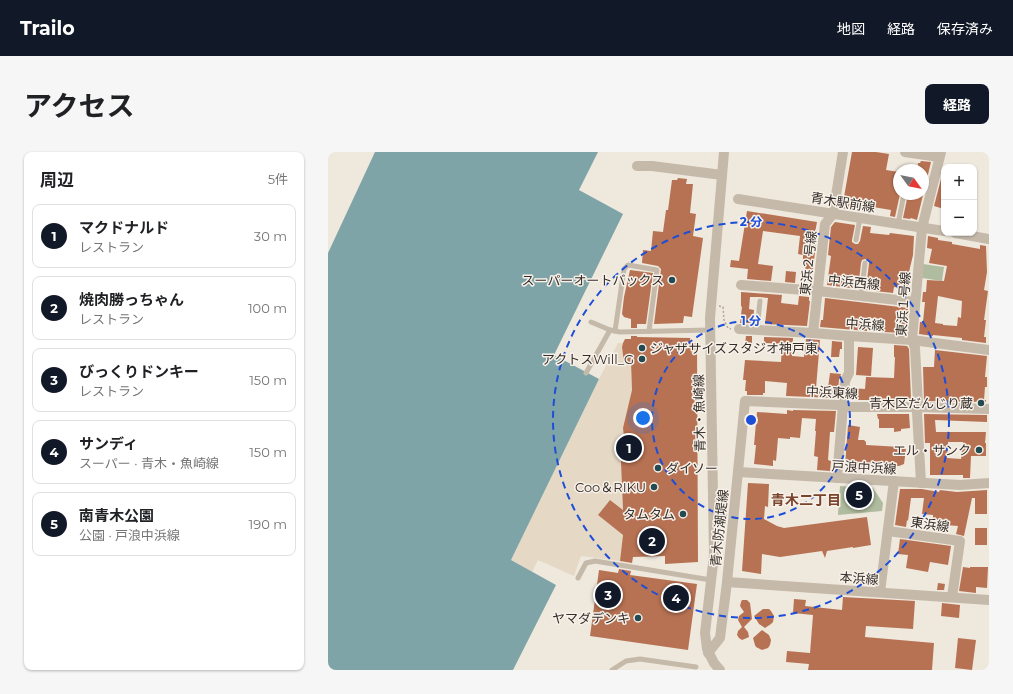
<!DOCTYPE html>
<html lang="ja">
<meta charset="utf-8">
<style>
:root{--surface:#fff;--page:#f6f6f6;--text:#202124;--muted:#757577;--line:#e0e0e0;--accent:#111827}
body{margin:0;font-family:Montserrat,"Noto Sans JP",sans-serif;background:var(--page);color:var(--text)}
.controls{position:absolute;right:12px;top:12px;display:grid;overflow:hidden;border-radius:8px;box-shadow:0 1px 3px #0004}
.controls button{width:36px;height:36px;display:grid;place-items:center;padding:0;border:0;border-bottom:1px solid var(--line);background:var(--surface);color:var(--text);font:20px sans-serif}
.compass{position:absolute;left:565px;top:12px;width:36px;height:36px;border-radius:50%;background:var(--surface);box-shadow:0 1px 3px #0004;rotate:123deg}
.you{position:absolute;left:315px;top:266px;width:14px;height:14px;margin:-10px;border:3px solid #fff;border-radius:50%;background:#1a73e8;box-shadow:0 0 0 6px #1a73e833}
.badge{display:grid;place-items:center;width:26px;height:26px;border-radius:50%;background:var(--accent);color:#fff;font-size:13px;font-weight:700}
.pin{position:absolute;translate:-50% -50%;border:2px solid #fff;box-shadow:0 1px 4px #0006}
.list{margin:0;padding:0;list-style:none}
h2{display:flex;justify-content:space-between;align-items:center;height:52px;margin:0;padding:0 16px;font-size:17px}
h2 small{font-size:13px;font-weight:400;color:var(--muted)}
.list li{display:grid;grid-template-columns:26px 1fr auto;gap:12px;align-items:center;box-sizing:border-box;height:64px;margin:0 8px 8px;padding:0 8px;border:1px solid var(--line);border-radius:8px}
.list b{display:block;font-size:15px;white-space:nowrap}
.list p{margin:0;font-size:13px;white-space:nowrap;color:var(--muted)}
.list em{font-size:13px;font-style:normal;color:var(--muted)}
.map{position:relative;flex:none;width:661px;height:518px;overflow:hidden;border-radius:8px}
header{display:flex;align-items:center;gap:24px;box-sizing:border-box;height:56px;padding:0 20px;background:var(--accent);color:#fff}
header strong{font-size:19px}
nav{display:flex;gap:22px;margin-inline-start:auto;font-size:14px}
.intro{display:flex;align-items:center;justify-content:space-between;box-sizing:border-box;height:96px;padding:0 24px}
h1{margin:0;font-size:28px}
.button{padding:10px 18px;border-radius:8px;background:var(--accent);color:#fff;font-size:14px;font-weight:700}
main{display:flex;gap:24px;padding:0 24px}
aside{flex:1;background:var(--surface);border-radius:8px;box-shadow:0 1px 3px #0004}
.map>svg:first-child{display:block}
.green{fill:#b0bc9f}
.plaza{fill:#e5d9c6}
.water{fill:#7fa4a8}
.building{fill:#b77253;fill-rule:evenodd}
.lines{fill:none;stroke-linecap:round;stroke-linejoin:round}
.path{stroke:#b1a395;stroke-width:1.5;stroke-dasharray:2 2;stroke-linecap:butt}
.service{stroke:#c5b9aa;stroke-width:5}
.minor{stroke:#c5b9aa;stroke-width:10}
.tertiary{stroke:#c5b9aa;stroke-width:10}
.ring{fill:none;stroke:#1d4ed8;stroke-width:2;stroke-dasharray:7 5}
.poi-dot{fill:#234a50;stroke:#f7f1e9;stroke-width:1.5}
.labels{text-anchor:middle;stroke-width:3;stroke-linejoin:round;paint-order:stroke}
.street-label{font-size:13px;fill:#342d29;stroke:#f7f1e9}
.poi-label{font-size:13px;fill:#342d29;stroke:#f7f1e9;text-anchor:end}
.neighbourhood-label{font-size:14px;font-weight:bold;fill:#79432c;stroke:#f7f1e9}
.centre{fill:#1d4ed8;stroke:#f7f1e9;stroke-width:2}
.ring-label{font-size:12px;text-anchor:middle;font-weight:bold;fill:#1d4ed8;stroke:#f7f1e9;stroke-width:3;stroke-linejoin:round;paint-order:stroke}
</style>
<header>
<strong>Trailo</strong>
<nav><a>地図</a><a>経路</a><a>保存済み</a></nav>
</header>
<div class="intro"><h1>アクセス</h1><a class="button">経路</a></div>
<main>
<aside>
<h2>周辺<small>5件</small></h2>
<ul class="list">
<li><span class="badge">1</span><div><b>マクドナルド</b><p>レストラン</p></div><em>30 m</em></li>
<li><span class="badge">2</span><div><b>焼肉勝っちゃん</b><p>レストラン</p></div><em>100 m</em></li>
<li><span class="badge">3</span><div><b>びっくりドンキー</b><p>レストラン</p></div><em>150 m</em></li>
<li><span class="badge">4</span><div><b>サンディ</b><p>スーパー · 青木・魚崎線</p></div><em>150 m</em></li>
<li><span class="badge">5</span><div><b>南青木公園</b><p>公園 · 戸浪中浜線</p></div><em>190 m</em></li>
</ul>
</aside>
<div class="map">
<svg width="661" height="518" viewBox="0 0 661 518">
<rect width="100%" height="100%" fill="#efe8dd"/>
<g class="green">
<polygon points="595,112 616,115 614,129 594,126"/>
<polygon points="512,334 545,336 555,351 554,359 510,363"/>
</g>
<polygon class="plaza" points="290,191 295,191 294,195 296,210 303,210 304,238 295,276 296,286 292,287 295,358 282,348 270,363 295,383 292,409 253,404 246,424 210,408 204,420 183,408 271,227"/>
<polygon class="water" points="47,0 270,0 251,38 295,62 226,203 271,227 183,408 228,433 185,518 0,518 0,101"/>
<g class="building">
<polygon points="524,0 548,0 561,2 558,18 571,20 571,42 572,42 567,65 562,64 563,58 545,55 545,59 538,58 539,55 525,52 524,58 514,56"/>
<polygon points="593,9 603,10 589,68 583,66 582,67 575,66 580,42 589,42 595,43 595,18 589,18 590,11 592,11"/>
<polygon points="614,23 616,23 616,57 606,54"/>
<polygon points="350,26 359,27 358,32 365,32 362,61 368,62 365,84 375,86 364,165 356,164 355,171 326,172 333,117 330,114 314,111 315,98 323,99 325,79 335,80 338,58 340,58 344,28 349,28"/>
<polygon points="419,59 489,70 485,91 488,91 485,118 477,117 478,107 475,107 475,103 470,102 472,84 435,79 430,112 445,114 443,129 419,127 420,117 402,115 403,108 411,109"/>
<polygon points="507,70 527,73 524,88 524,90 527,92 530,92 532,89 535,74 543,75 542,81 561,83 562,81 586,84 585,103 581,120 583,120 581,137 566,135 565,141 538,138 541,111 540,108 537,107 534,108 533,111 530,137 499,133 503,104 500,103 503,75"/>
<path d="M600,84L610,86V88L624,90V92L652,97V93L658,94L659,120L656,138L660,139L656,168H658L656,185H658V191L634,188V186L605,183V184L591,182L592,170H595L597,150H594L595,140H598L599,128L616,129L619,114L601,111L604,97L599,96ZM610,144L634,149L633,166L630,165L629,174L615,173V172L607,171Z"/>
<polygon points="302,118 325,121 318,172 309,172 309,176 303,176 303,167 296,165 294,162 296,145"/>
<polygon points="458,119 468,120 467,131 457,130"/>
<polygon points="413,140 454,143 453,151 470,153 471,144 481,145 481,149 482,149 479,174 437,172 440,146 432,145 422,145 421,157 426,158 425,171 412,171 414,155 413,154"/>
<polygon points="497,146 580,156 578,181 554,180 555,167 540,166 539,179 492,175 493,168 495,168"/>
<polygon points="303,184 309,184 309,185 362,186 363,191 369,191 370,410 337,412 337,404 305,405 304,411 292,409 295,383 270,363 282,348 295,358 292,287 296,286 295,276 304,238 303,210 296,211 294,195 295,191 297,187 303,187"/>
<polygon points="418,184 424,184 424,192 417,192"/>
<polygon points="436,185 465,186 464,204 476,205 478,187 492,188 488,236 500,236 502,221 513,222 511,228 509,246 458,244 459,231 437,229 437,241 435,241 435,243 419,243 419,239 417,239 418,228 415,228 417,208 453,210 454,192 436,191"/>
<polygon points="504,189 514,190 514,197 512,197 511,205 503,205"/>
<polygon points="566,193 579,194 581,197 583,248 522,248 523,236 537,237 538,225 566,226 567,205 566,205"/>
<polygon points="530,195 545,196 543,224 528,223"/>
<polygon points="607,198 659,204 657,225 659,225 659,235 657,235 656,248 658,248 658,250 596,249 595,215 606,215"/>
<polygon points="459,258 465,259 465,258 508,259 506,280 502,280 500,308 503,309 502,319 489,318 490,305 486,304 488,279 487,279 488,267 474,266 472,286 462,285 462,287 450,286 448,309 445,308 445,314 426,312 428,293 426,293 429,260 459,262"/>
<polygon points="549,262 581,262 582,276 573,277 573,279 566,280 566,276 551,276 551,267 550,267"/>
<path d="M596,262L659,263V270L607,268L608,280H658L657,291H658V304H643L642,326H635V323H602V291H597ZM620,290H635L633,307L619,306Z"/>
<polygon points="520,273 532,275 530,288 536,288 538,290 538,293 573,295 578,297 576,312 571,314 556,313 556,319 547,312 538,318 521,316 521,314 517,314"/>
<polygon points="420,331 441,332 440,355 437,354 436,367 449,374 456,376 539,365 543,393 525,396 525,395 499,399 497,406 494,399 452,405 434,402 433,422 414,419"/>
<polygon points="572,337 594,337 611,340 612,338 629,340 659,338 659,362 647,362 647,346 644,346 636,384 628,382 630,374 605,372 605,363 594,362 596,346 583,346 580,369 579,368 578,375 567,373"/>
<rect x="647" y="376" width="12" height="17"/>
<polygon points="572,387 623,394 620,413 602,410 600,420 578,416 580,403 570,402"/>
<polygon points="635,415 642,416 642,415 660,415 659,436 648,435 648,441 631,439"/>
<polygon points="291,417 303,419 302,423 369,432 360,498 262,484 271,418 290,421"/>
<polygon points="610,431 617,432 616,438 609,438"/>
<polygon points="515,445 587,449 585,477 538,474 537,485 606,491 604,518 480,518 481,512 458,510 459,499 482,501 485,463 465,461 466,447 478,448 477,454 514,458"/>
<polygon points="414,448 419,448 422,451 424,467 416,475 420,480 421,485 414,488 411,486 409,483 410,479 414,475 410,468 411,464 416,460 412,454 413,450"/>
<polygon points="614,451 632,453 631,466 613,464"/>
<polygon points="435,457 441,457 443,459 446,464 445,470 443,472 437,476 431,472 426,464"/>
<polygon points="434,478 441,483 443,488 442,493 440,496 434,498 428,495 427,493 425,486"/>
<polygon points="630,486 648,488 644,518 627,516"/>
</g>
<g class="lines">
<g class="path">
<polyline points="391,154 395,155 396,168 400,176 403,177"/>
<polyline points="661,518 661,516"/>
</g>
<g class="service">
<polyline points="570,72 576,42"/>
<polyline points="528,88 532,66"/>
<polyline points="533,144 537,111"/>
<polyline points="263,170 282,178 292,180 382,178"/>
<polyline points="429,178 432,149"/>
<polyline points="287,179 296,117 300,113 329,118 321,179"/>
<polyline points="258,221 282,178"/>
<polyline points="250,426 258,411 267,409 383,428"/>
<polyline points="284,518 298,509 312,507 368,515"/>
</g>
<g class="minor">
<polyline points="577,0 611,5"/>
<polyline points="309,14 324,14 394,23"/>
<polyline points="410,47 616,79"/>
<polyline points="627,81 661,87"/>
<polyline points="413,133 490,139 587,150"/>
<polyline points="411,177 485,181 521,184 584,188 661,198"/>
<polyline points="485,181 497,72 505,62 515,0"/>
<polyline points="410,320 632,333 661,331"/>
<polyline points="509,326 517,229 521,221 521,184"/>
<polyline points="593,331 589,260 590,251 587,196 584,188 594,76 613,0"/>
<polyline points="560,379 632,389 624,445"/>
<polyline points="399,430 661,448"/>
<polyline points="552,440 566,329"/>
<polyline points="380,501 392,486 399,430 417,249 510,253 515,255 590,255 661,257"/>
</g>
<polyline class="tertiary" points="392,518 386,511 379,497 377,481 386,403 382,166 396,0"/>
</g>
<g class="ring">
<circle cx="423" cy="268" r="99"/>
<circle cx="423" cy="268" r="198"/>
</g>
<g class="poi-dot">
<circle cx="344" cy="128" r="4"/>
<circle cx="314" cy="196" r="4"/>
<circle cx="314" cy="207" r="4"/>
<circle cx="653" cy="251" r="4"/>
<circle cx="651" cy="298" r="4"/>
<circle cx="330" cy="316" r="4"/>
<circle cx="326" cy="335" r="4"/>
<circle cx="355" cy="362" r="4"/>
<circle cx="310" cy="466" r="4"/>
</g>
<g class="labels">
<g class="street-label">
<text transform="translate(515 50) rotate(9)" y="5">青木駅前線</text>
<text transform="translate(480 111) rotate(-84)" y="5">東浜２号線</text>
<text transform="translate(526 130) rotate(6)" y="5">中浜西線</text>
<text transform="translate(575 152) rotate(-86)" y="5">東浜１号線</text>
<text transform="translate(537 172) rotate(4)" y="5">中浜線</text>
<text transform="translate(504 240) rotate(3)" y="5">中浜東線</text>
<text transform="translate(371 261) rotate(-91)" y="5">青木・魚崎線</text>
<text transform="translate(536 315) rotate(3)" y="5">戸浪中浜線</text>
<text transform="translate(602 372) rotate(8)" y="5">東浜線</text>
<text transform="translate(391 376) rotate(-84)" y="5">青木防潮堤線</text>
<text transform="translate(531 426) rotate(4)" y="5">本浜線</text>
</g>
<g class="poi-label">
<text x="336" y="133">スーパーオートバックス</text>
<text x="322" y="201" text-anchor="start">ジャザサイズスタジオ神戸東</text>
<text x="306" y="212">アクトスWill_G</text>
<text x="645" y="256">青木区だんじり蔵</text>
<text x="643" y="303">エル・サンク</text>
<text x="338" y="321" text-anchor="start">ダイソー</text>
<text x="318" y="340">Coo＆RIKU</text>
<text x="347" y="367">タムタム</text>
<text x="302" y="471">ヤマダデンキ</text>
</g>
<g class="neighbourhood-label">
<text x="478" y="353">青木二丁目</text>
</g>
</g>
<circle cx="423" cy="268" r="6" class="centre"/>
<g class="ring-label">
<text x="423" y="74">2 分</text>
<text x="423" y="173">1 分</text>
</g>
</svg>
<div class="controls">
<button>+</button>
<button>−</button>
</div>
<svg class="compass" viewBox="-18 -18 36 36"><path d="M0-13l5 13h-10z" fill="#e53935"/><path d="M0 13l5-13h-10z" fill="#757577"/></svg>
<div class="you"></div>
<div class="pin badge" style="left:301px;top:296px">1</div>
<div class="pin badge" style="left:324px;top:389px">2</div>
<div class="pin badge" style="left:280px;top:443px">3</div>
<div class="pin badge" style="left:348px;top:446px">4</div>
<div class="pin badge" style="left:531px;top:343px">5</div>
</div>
</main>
